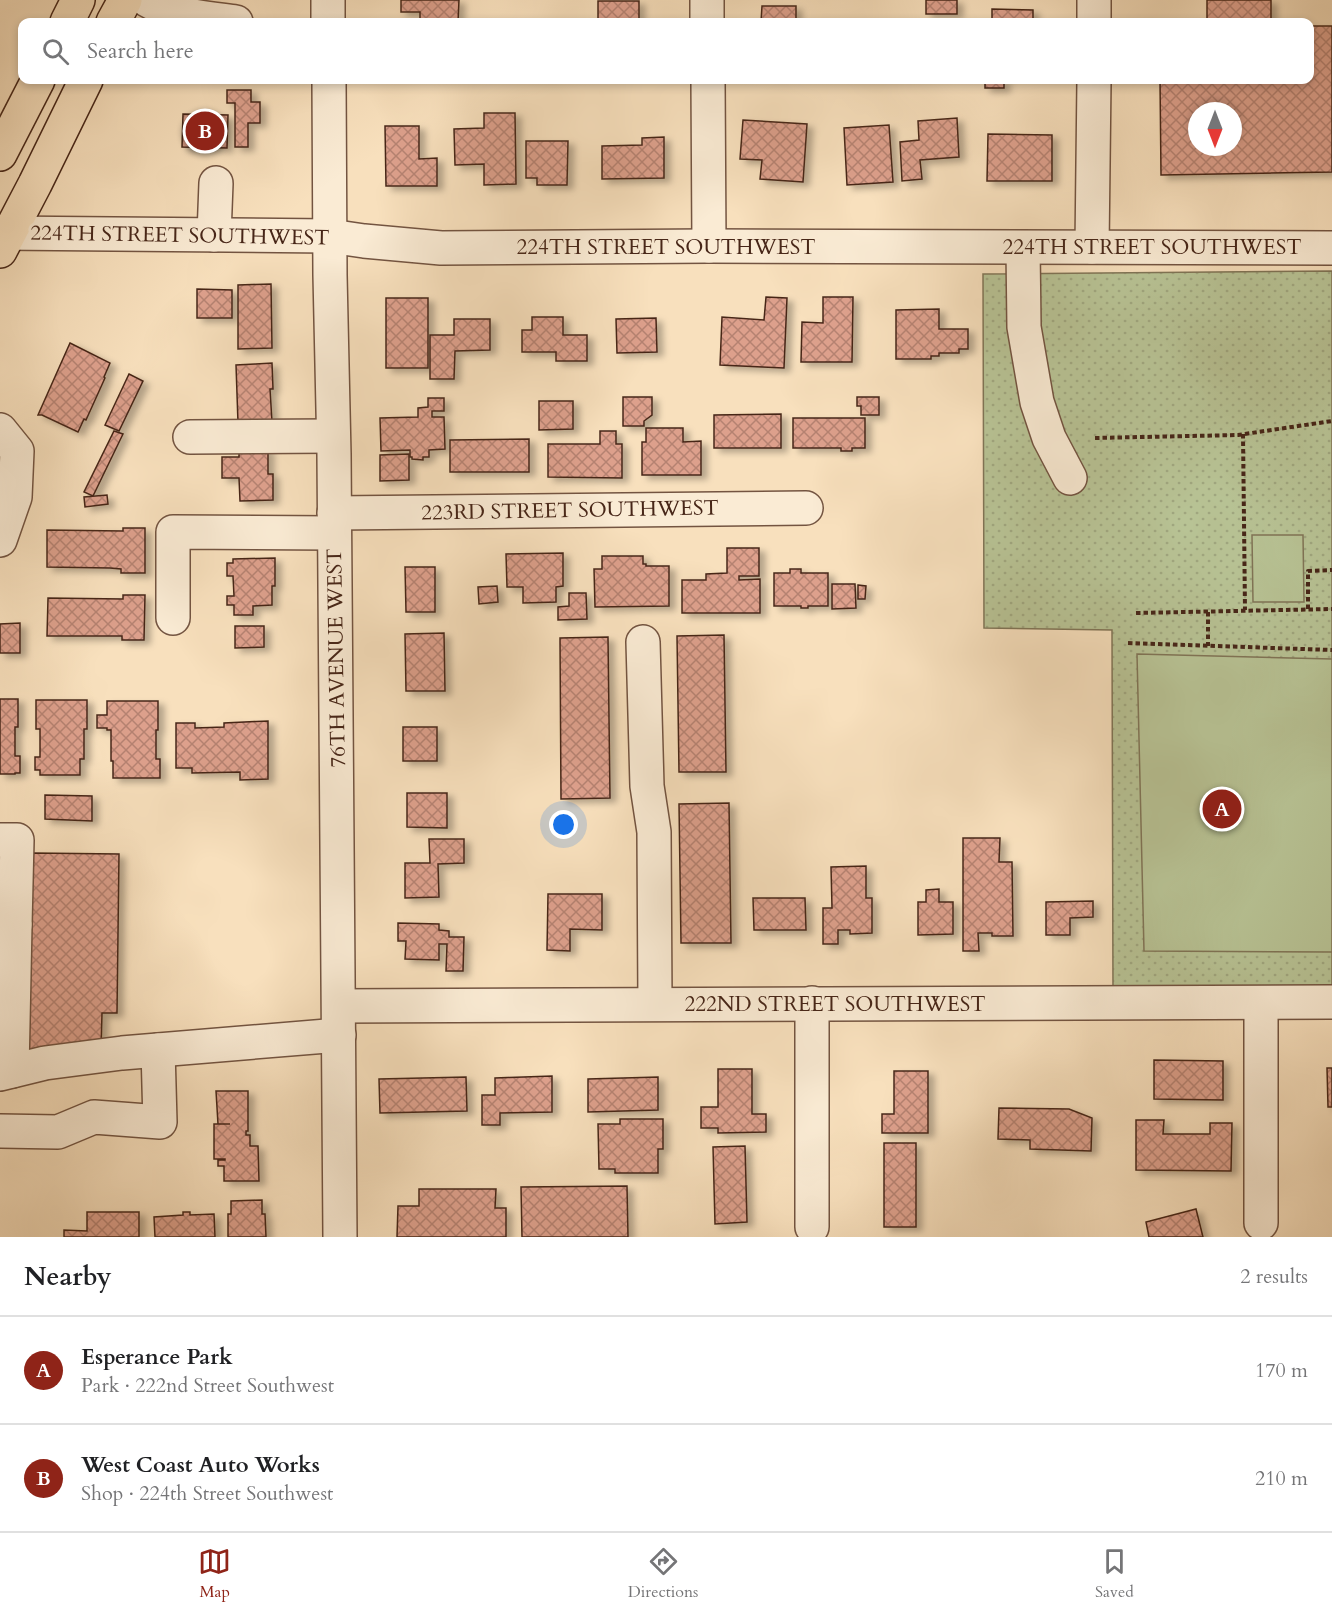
<!DOCTYPE html>
<meta charset="utf-8">
<style>
:root{--surface:#fff;--page:#f6f6f6;--text:#202124;--muted:#757577;--line:#e0e0e0;--accent:#8f2418}
body{margin:0;font-family:Cardo,serif;background:var(--page);color:var(--text)}
.compass{position:absolute;left:1188px;top:102px;width:54px;height:54px;border-radius:50%;background:var(--surface);box-shadow:0 3px 9px #0003;rotate:180deg}
.you{position:absolute;left:564px;top:825px;width:21px;height:21px;margin:-15px;border:4px solid #fff;border-radius:50%;background:#1a73e8;box-shadow:0 0 0 9px #1a73e833}
.badge{display:grid;place-items:center;width:39px;height:39px;border-radius:50%;background:var(--accent);color:#fff;font-size:20px;font-weight:700}
.pin{position:absolute;translate:-50% -50%;border:3px solid #fff;box-shadow:0 2px 6px #0006}
.list{margin:0;padding:0;list-style:none}
h2{display:flex;justify-content:space-between;align-items:center;height:78px;margin:0;padding:0 24px;font-size:26px}
h2 small{font-size:20px;font-weight:400;color:var(--muted)}
.list li{display:grid;grid-template-columns:39px 1fr auto;gap:18px;align-items:center;box-sizing:border-box;height:108px;padding:0 24px;border-top:2px solid var(--line)}
.list b{display:block;font-size:22px;white-space:nowrap}
.list p{margin:0;font-size:20px;white-space:nowrap;color:var(--muted)}
.list em{font-size:20px;font-style:normal;color:var(--muted)}
.icon{flex:none;width:33px;height:33px;fill:none;stroke:currentColor;stroke-width:2;stroke-linecap:round;stroke-linejoin:round}
.map{position:relative;flex:none;width:1332px;height:1237px;overflow:hidden}
.search{position:absolute;background:var(--surface);box-shadow:0 3px 9px #0003;left:18px;right:18px;top:18px;height:66px;display:flex;align-items:center;gap:15px;box-sizing:border-box;padding:0 21px;border-radius:12px;color:var(--muted);font-size:22px}
.sheet{height:294px;background:var(--surface)}
nav{display:flex;justify-content:space-around;align-items:center;box-sizing:border-box;height:84px;border-top:2px solid var(--line);background:var(--surface);font-size:16px;color:var(--muted)}
nav a{display:grid;justify-items:center;gap:3px}
nav .on{color:var(--accent)}
.map>svg:first-child{display:block}
.grass{fill:url(#grass-dots);stroke:#807456;stroke-width:1.5}
.garden{fill:#b8c395;stroke:#807456;stroke-width:1.5}
.building{fill:url(#building-cross-hatch);stroke:#472618;stroke-width:1.5;fill-rule:evenodd;filter:url(#shadow)}
.lines{fill:none;stroke-linecap:round;stroke-linejoin:round}
.minor-casing{stroke:#735441;stroke-width:36}
.highway-casing{stroke:#472618;stroke-width:36}
.path{stroke:#472618;stroke-width:4;stroke-dasharray:4.5 3;stroke-linecap:butt}
.minor{stroke:#faebd4;stroke-width:33}
.highway{stroke:#f8e0bd;stroke-width:33}
.labels{text-anchor:middle;stroke-width:6;stroke-linejoin:round;paint-order:stroke}
.street-label{font-size:21px;fill:#472618;stroke:#faebd4}
</style>
<div class="map">
<svg width="1332" height="1237" viewBox="0 0 1332 1237">
<defs>
<pattern id="grass-dots" width="8" height="8" patternUnits="userSpaceOnUse" patternTransform="scale(1.5)"><rect width="8" height="8" fill="#b8c395"/><path d="M2 2h.1M6 6h.1" fill="none" stroke="#a0a780" stroke-width="1.8" stroke-linecap="round"/></pattern>
<pattern id="building-cross-hatch" width="8" height="8" patternUnits="userSpaceOnUse" patternTransform="scale(1.5)"><rect width="8" height="8" fill="#dda08c"/><path d="M0 0l8 8M0 8l8-8" fill="none" stroke="#b58271"/></pattern>
<filter id="shadow"><feDropShadow dx="6" dy="4" stdDeviation="3" flood-color="#0004"/></filter>
</defs>
<rect width="100%" height="100%" fill="#f8e0bd"/>
<filter id="stains"><feTurbulence type="fractalNoise" baseFrequency=".00333" numOctaves="4"/><feColorMatrix values="0 0 0 0 .2 0 0 0 0 .09 0 0 0 0 .02 0 0 0 .5 -.17"/></filter>
<radialGradient id="worn" r=".72"><stop offset=".6" stop-color="#630" stop-opacity="0"/><stop offset="1" stop-color="#630" stop-opacity=".3"/></radialGradient>
<polygon class="grass" points="1332,271 1332,989 1113,990 1112,630 984,628 983,274"/>
<g class="garden">
<polygon points="1252,535 1303,535 1304,602 1253,602"/>
<polygon points="1137,654 1332,659 1332,952 1144,951"/>
</g>
<g class="building">
<polygon points="401,0 459,0 458,22 420,22 420,12 401,12"/>
<rect x="926" y="0" width="31" height="14"/>
<rect x="1207" y="0" width="64" height="22"/>
<rect x="598" y="1" width="41" height="21"/>
<polygon points="762,6 796,6 796,22 761,22"/>
<polygon points="992,9 1033,10 1033,22 992,22"/>
<path d="M1310,26H1332V172L1161,175L1160,80H1310ZM1197,111H1233V147H1197Z"/>
<rect x="985" y="80" width="19" height="8"/>
<polygon points="227,90 251,90 251,102 260,102 260,123 248,123 248,147 235,147 235,103 227,103"/>
<polygon points="484,113 515,113 516,184 484,185 484,164 455,165 454,129 484,128"/>
<polygon points="183,114 228,115 227,148 182,147"/>
<polygon points="957,118 959,157 920,160 922,179 902,181 900,142 919,140 918,121"/>
<polygon points="743,120 807,124 803,182 760,179 762,160 740,159"/>
<polygon points="889,125 893,182 847,185 844,128"/>
<polygon points="385,126 419,126 419,159 437,158 437,186 386,186"/>
<polygon points="988,134 1052,135 1052,181 987,181"/>
<polygon points="664,137 664,178 602,179 602,146 642,145 642,138"/>
<polygon points="526,141 568,141 567,185 537,185 537,178 526,178"/>
<polygon points="271,284 272,348 238,349 238,285"/>
<polygon points="197,289 232,290 232,318 197,318"/>
<polygon points="766,297 787,298 784,368 720,365 722,317 764,320"/>
<polygon points="823,297 853,297 852,362 801,362 802,322 823,323"/>
<rect x="386" y="298" width="42" height="70"/>
<polygon points="939,309 939,329 968,329 968,349 959,349 959,353 939,353 939,356 931,356 931,359 896,359 896,310"/>
<polygon points="532,317 563,317 563,335 587,335 587,361 556,361 556,352 522,352 522,330 532,330"/>
<polygon points="656,318 657,352 617,353 616,319"/>
<polygon points="454,319 490,319 490,350 455,351 454,379 430,379 430,335 454,335"/>
<polygon points="70,343 110,363 104,377 105,378 86,420 84,419 78,432 42,415 38,415"/>
<polygon points="272,363 273,389 270,389 272,422 238,423 236,365"/>
<polygon points="129,374 143,381 119,431 105,425"/>
<polygon points="623,397 652,397 652,415 644,421 644,426 623,426"/>
<polygon points="857,397 879,397 879,415 861,415 861,406 857,406"/>
<polygon points="428,398 444,398 444,411 432,411 432,417 444,417 445,449 429,450 429,457 423,457 423,460 412,459 412,457 410,457 410,450 381,451 380,418 418,417 418,408 428,407"/>
<polygon points="539,401 573,401 573,429 539,430"/>
<polygon points="781,414 781,448 714,448 714,415"/>
<polygon points="793,418 865,418 865,448 852,448 852,451 841,451 841,448 793,448"/>
<polygon points="646,428 683,428 683,442 701,441 701,475 642,475 642,442 646,442"/>
<polygon points="114,431 123,434 93,496 84,492"/>
<polygon points="600,431 616,431 616,444 622,444 622,478 548,477 548,444 600,444"/>
<polygon points="529,439 529,472 450,472 450,440"/>
<polygon points="239,447 268,448 268,474 273,474 273,500 240,501 239,478 222,478 222,457 239,457"/>
<polygon points="409,454 409,480 380,481 380,455"/>
<polygon points="107,495 108,504 85,507 84,497"/>
<polygon points="123,528 145,528 145,573 121,573 121,569 110,568 47,567 47,530 123,531"/>
<polygon points="727,548 759,548 759,576 739,576 739,580 760,579 760,613 682,613 682,580 706,580 706,574 727,573"/>
<polygon points="563,553 563,586 556,587 556,602 523,603 523,587 507,587 506,554"/>
<polygon points="602,556 643,556 643,564 646,564 646,566 669,566 669,606 595,607 594,569 602,569"/>
<polygon points="275,558 275,586 272,586 272,605 253,606 253,615 234,615 234,605 227,605 227,596 234,596 233,576 227,576 227,563 233,563 233,559"/>
<polygon points="405,567 435,567 435,612 406,612"/>
<polygon points="790,569 801,569 801,573 828,573 828,606 808,606 808,608 801,608 801,606 774,606 774,573 790,573"/>
<polygon points="832,584 855,584 856,608 832,609"/>
<polygon points="858,585 866,586 865,599 858,599"/>
<polygon points="497,586 498,602 479,604 478,587"/>
<polygon points="569,593 586,593 587,619 558,620 558,607 569,606"/>
<polygon points="123,595 145,595 144,640 122,640 122,636 47,636 48,598 123,599"/>
<polygon points="20,623 20,653 0,653 0,624"/>
<polygon points="235,626 264,626 264,647 235,648"/>
<polygon points="444,633 445,691 406,691 405,634"/>
<polygon points="724,635 726,772 679,772 677,636"/>
<polygon points="608,637 610,798 561,799 560,638"/>
<polygon points="0,699 18,699 18,727 15,727 15,756 20,756 20,773 15,773 15,774 0,774"/>
<polygon points="36,700 87,700 87,729 84,729 84,759 80,759 80,775 40,775 40,770 35,770 35,757 40,757 40,729 36,729"/>
<polygon points="107,701 158,701 158,730 156,730 156,759 160,759 160,778 113,778 113,761 111,761 111,730 107,730 107,728 97,728 97,715 107,715"/>
<polygon points="268,721 268,779 240,780 240,772 192,773 192,768 176,768 176,723 195,723 195,728 224,727 224,723"/>
<rect x="403" y="727" width="34" height="34"/>
<polygon points="407,793 447,793 447,828 407,827"/>
<polygon points="45,795 92,796 92,821 45,819"/>
<polygon points="729,803 731,943 681,943 679,804"/>
<polygon points="963,838 1000,838 999,862 1012,862 1013,936 992,936 992,933 978,933 979,951 963,951"/>
<polygon points="429,839 464,839 464,863 438,864 439,897 405,898 405,863 430,863"/>
<polygon points="32,853 119,854 117,1013 102,1013 101,1050 29,1049"/>
<polygon points="866,866 866,898 872,898 872,933 850,934 850,930 838,930 838,944 823,944 823,908 832,908 831,867"/>
<polygon points="939,889 939,902 953,902 953,934 918,935 918,902 926,902 926,890"/>
<polygon points="548,894 602,894 602,930 570,929 570,951 547,950"/>
<polygon points="753,898 805,898 806,930 754,930"/>
<polygon points="1093,901 1093,917 1070,918 1070,935 1046,935 1046,902"/>
<polygon points="398,923 439,924 439,930 449,931 449,937 464,937 463,971 446,971 447,944 439,944 439,960 405,959 406,941 398,941"/>
<polygon points="1154,1060 1223,1061 1223,1100 1154,1099"/>
<polygon points="1327,1068 1332,1068 1332,1107 1328,1107"/>
<polygon points="718,1069 752,1069 752,1114 766,1114 766,1132 718,1133 718,1128 701,1128 701,1107 718,1107"/>
<polygon points="894,1071 928,1071 928,1133 882,1133 882,1114 894,1114"/>
<polygon points="552,1076 552,1112 500,1113 500,1125 482,1125 482,1095 495,1095 495,1078"/>
<polygon points="466,1077 467,1111 380,1113 379,1079"/>
<polygon points="658,1077 658,1110 588,1112 588,1079"/>
<polygon points="216,1091 248,1091 248,1131 246,1131 246,1135 250,1135 250,1146 258,1146 259,1181 224,1181 224,1166 218,1166 218,1160 225,1160 225,1159 214,1159 214,1124 230,1124 218,1124"/>
<polygon points="999,1108 1069,1109 1092,1118 1091,1151 1030,1149 1030,1140 998,1139"/>
<polygon points="620,1119 663,1119 663,1149 658,1149 658,1173 615,1173 615,1169 599,1169 598,1124 620,1124"/>
<polygon points="1136,1120 1164,1120 1163,1134 1210,1134 1210,1123 1232,1123 1231,1171 1136,1170"/>
<rect x="884" y="1143" width="32" height="84"/>
<polygon points="745,1146 747,1222 715,1224 713,1147"/>
<polygon points="627,1186 628,1237 522,1237 521,1187"/>
<polygon points="419,1189 496,1189 495,1208 506,1208 506,1237 397,1237 398,1206 419,1206"/>
<polygon points="262,1200 262,1214 265,1214 266,1237 228,1237 228,1214 231,1214 231,1201"/>
<polygon points="1196,1209 1203,1237 1149,1237 1146,1222"/>
<polygon points="87,1212 139,1212 139,1237 64,1237 64,1230 87,1231"/>
<polygon points="183,1212 190,1212 190,1215 214,1214 215,1237 155,1237 154,1217 183,1215"/>
</g>
<g class="lines">
<defs>
<g id="minor">
<path d="M147,0C174,16 206,18 236,22"/>
<polyline points="328,0 328,22"/>
<polyline points="707,0 707,22"/>
<polyline points="1094,22 1094,0"/>
<polyline points="329,80 330,275 334,454 340,1237"/>
<polyline points="708,80 709,246"/>
<polyline points="0,233 330,236 364,241 441,248 709,246 1332,248"/>
<polyline points="214,235 216,183"/>
<polyline points="1092,247 1094,80"/>
<polyline points="1023,248 1024,327 1037,402 1049,438 1070,478"/>
<polyline points="0,430 17,451 15,497 0,540"/>
<polyline points="190,437 333,436"/>
<polyline points="334,513 806,508"/>
<polyline points="173,618 173,532 334,533"/>
<polyline points="643,642 647,786 654,832 655,1004"/>
<polyline points="0,840 17,840 15,925"/>
<polyline points="0,900 10,908 15,925 12,1071"/>
<polyline points="812,1003 812,1227"/>
<polyline points="1261,1003 1261,1223"/>
<polyline points="339,1006 1332,1002"/>
<polyline points="0,1074 45,1063 122,1053 339,1035"/>
<polyline points="0,1131 58,1132 94,1117 160,1122 158,1050"/>
</g>
<g id="highway">
<polyline points="67,22 78,0"/>
<polyline points="113,22 125,0"/>
<polyline points="0,154 38,80"/>
<polyline points="0,251 35,184 86,80"/>
</g>
</defs>
<use href="#minor" class="minor-casing"/>
<use href="#highway" class="highway-casing"/>
<g class="path">
<polyline points="1243,434 1245,610"/>
<polyline points="1095,438 1238,435 1332,421"/>
<polyline points="1308,609 1308,571 1332,570"/>
<polyline points="1208,612 1208,646"/>
<polyline points="1136,613 1332,609"/>
<polyline points="1128,643 1332,650"/>
</g>
<use href="#minor" class="minor"/>
<use href="#highway" class="highway"/>
</g>
<g class="labels">
<g class="street-label">
<text transform="translate(180 235) rotate(1)" y="7">224TH STREET SOUTHWEST</text>
<text x="666" y="254">224TH STREET SOUTHWEST</text>
<text x="1152" y="254">224TH STREET SOUTHWEST</text>
<text transform="translate(570 510) rotate(-1)" y="7">223RD STREET SOUTHWEST</text>
<text transform="translate(336 658) rotate(-91)" y="7">76TH AVENUE WEST</text>
<text x="835" y="1011">222ND STREET SOUTHWEST</text>
</g>
</g>
<rect width="100%" height="100%" filter="url(#stains)"/>
<rect width="100%" height="100%" fill="url(#worn)"/>
</svg>
<svg class="compass" viewBox="-18 -18 36 36"><path d="M0-13l5 13h-10z" fill="#e53935"/><path d="M0 13l5-13h-10z" fill="#757577"/></svg>
<div class="you"></div>
<div class="pin badge" style="left:1222px;top:809px">A</div>
<div class="pin badge" style="left:205px;top:131px">B</div>
<div class="search"><svg class="icon" aria-label="search" viewBox="0 0 24 24"><circle cx="10" cy="10" r="6"/><path d="M15 15l6 6"/></svg>Search here</div>
</div>
<section class="sheet">
<h2>Nearby<small>2 results</small></h2>
<ul class="list">
<li><span class="badge">A</span><div><b>Esperance Park</b><p>Park · 222nd Street Southwest</p></div><em>170 m</em></li>
<li><span class="badge">B</span><div><b>West Coast Auto Works</b><p>Shop · 224th Street Southwest</p></div><em>210 m</em></li>
</ul>
</section>
<nav>
<a class="on"><svg class="icon" aria-label="map" viewBox="0 0 24 24"><path d="M3 6l6-2 6 2 6-2v14l-6 2-6-2-6 2zM9 4v14M15 6v14"/></svg>Map</a>
<a><svg class="icon" aria-label="directions" viewBox="0 0 24 24"><path d="M12 3l9 9-9 9-9-9zM9 14v-3h6M13 9l2 2-2 2"/></svg>Directions</a>
<a><svg class="icon" aria-label="saved" viewBox="0 0 24 24"><path d="M7 4h10v16l-5-4-5 4z"/></svg>Saved</a>
</nav>
